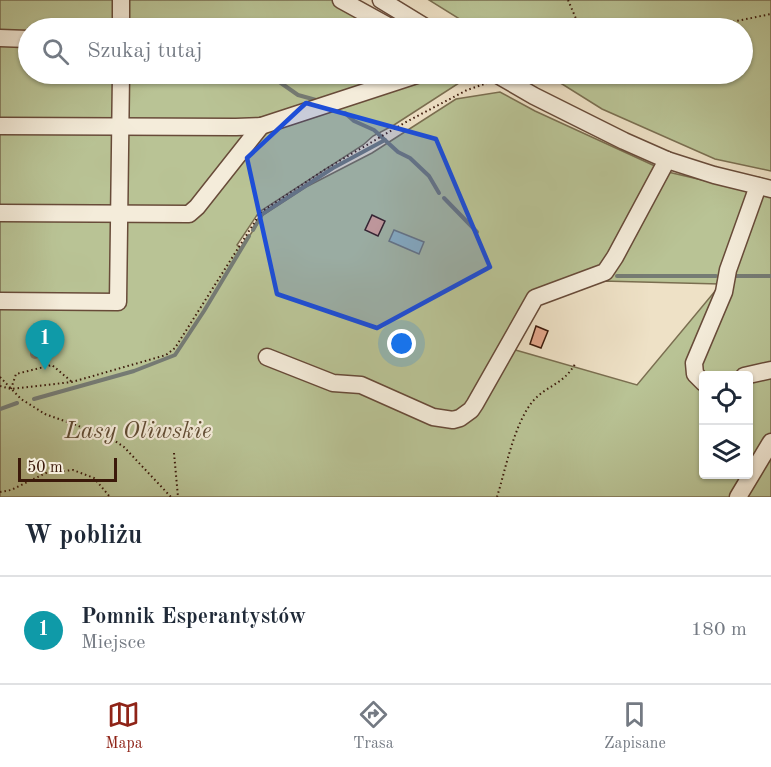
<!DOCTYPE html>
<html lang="pl">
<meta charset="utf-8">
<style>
:root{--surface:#fff;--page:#f2f2f3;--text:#1f2937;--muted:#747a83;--line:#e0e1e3;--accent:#8f2418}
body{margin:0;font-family:"Old Standard TT",serif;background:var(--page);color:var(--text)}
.controls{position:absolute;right:18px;bottom:18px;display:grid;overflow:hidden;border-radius:6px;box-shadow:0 2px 4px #0004}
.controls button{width:54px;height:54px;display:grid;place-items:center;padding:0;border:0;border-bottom:2px solid var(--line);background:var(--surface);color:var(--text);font:30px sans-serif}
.scale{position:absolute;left:18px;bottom:15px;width:99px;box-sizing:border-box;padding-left:6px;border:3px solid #3b190a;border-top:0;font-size:16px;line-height:21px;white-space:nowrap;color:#3b190a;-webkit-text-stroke:4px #f4ecda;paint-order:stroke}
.you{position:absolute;left:402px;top:344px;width:21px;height:21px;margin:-15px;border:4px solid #fff;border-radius:50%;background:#1a73e8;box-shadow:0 0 0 9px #1a73e833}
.badge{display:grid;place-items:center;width:39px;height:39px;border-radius:50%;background:var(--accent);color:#fff;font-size:20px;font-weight:700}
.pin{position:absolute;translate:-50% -50px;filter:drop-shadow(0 2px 3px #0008)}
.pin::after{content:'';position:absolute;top:32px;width:21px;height:18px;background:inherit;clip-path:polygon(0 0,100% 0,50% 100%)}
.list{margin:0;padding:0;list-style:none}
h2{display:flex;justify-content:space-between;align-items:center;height:78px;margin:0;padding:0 24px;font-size:26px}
h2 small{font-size:20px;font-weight:400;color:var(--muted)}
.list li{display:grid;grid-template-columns:39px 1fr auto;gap:18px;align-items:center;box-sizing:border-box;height:108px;padding:0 24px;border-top:2px solid var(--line)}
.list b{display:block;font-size:22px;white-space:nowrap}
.list p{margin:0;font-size:20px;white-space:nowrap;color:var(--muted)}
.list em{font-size:20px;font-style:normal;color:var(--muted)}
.icon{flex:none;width:33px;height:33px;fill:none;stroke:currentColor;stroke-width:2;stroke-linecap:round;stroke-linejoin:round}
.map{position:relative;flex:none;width:771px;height:497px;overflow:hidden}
.search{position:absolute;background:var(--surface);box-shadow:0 2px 4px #0004;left:18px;right:18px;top:18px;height:66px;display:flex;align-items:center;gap:15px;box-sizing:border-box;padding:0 21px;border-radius:33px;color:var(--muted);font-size:22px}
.sheet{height:186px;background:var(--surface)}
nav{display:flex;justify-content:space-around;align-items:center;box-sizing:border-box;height:84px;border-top:2px solid var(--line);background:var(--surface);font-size:16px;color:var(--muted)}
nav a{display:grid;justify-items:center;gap:3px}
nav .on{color:var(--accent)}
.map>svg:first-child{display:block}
.green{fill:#b9c395;stroke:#7a6e50;stroke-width:1.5;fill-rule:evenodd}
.water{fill:#9bbcbb;stroke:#757b74;stroke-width:1.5}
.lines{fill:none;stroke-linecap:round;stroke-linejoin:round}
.stream{stroke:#757b74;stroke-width:4}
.building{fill:#e5a88d;stroke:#3b190a;stroke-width:1.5}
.minor-casing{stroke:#684b39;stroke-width:19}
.path{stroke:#3b190a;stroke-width:2;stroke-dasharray:1.5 3;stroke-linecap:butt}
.minor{stroke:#f4ecda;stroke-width:16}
.tree{fill:#a08f76}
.marked{fill:#1d4ed8;fill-opacity:0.2;stroke:#1d4ed8;stroke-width:4.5;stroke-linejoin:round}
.labels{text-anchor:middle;stroke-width:4.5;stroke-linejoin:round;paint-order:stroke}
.park-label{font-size:24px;font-style:italic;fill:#614c34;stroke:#f4ecda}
</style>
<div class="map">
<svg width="771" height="497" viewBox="0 0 771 497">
<rect width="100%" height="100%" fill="#eee1c6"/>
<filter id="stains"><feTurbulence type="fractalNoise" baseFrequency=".00333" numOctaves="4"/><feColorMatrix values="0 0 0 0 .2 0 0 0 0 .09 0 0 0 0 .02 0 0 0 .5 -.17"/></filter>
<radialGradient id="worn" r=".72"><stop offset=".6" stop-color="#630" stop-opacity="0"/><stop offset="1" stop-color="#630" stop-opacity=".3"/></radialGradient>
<g class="green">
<path d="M0,0H356L406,28H28V74H473L394,125L373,136L363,145L259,212L237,245L241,249L263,215L306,187L372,153L456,99L500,92L535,111L668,172L771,196V497H0ZM602,281L720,284H721L637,385L512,349L536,304ZM704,376H748V474H704Z"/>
<polygon points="429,0 771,0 771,171 715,159 672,140 602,109 546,74 742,74 742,28 474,28"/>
</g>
<polygon class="water" points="394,230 424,242 419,254 389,241"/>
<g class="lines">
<g class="stream">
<polyline points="268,74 298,95 316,100"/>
<polyline points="345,113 354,121 374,130 398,152 410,158 429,176 439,193"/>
<polyline points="444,198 477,232"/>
<polyline points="253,230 262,214 333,168 385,140"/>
<polyline points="617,276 716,276"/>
<polyline points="735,276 771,276"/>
<polyline points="34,399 134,371 175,355 204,311 249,236"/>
<polyline points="0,409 17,403"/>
</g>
</g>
<g class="building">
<polygon points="372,215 385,221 378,236 365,230"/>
<polygon points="536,326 548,331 541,348 530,344"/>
</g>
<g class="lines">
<defs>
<g id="minor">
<polyline points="341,0 392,28"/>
<polyline points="381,0 427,28"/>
<polyline points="121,28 121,0"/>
<polyline points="0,38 28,39"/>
<polyline points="496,74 534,96 624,141 667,160 714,175 771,189"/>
<polyline points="0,126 236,127 261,126 420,74"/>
<polyline points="0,213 189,214 197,207 261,126"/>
<polyline points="0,301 118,302 121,74"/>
<polyline points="267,357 333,383 361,385 433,417 453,420 460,418 471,410 475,404 535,298 605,272 615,257 667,160"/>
<polyline points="744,376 771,370"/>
<polyline points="704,383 695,374 694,363 724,292 728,270 758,186"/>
<polyline points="738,497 771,442"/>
</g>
</defs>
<use href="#minor" class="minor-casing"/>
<g class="path">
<polyline points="568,0 577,21 576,28"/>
<polyline points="702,28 771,14"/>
<polyline points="0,377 21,399 45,414 109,437 124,447 171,497"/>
<polyline points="0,386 11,389 72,382 166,355 175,348 261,212 324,170 406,122 467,90 487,83"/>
<polyline points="11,389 16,374 52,365 72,382"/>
<polyline points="174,453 178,497"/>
<polyline points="0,492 11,490 46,473 73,470 94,478 110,497"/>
<path d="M497,497C506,468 514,424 533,401C547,385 563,385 575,364"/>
</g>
<use href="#minor" class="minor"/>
</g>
<circle class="tree" cx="35" cy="354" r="5"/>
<path class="marked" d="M306,103L436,139L490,267L377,328L277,294L247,158Z"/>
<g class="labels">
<g class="park-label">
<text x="138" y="438">Lasy Oliwskie</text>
</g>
</g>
<rect width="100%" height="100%" filter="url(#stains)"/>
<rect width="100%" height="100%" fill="url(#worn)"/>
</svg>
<div class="controls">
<button><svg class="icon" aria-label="locate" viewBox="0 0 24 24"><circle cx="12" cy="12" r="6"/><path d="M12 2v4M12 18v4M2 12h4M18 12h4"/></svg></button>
<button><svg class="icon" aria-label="layers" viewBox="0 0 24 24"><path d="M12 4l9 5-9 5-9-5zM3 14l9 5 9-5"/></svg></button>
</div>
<div class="scale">50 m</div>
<div class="you"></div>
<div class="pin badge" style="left:45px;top:370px;background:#0f9aa8">1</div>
<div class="search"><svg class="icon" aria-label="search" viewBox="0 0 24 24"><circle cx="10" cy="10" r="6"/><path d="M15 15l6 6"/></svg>Szukaj tutaj</div>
</div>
<section class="sheet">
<h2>W pobliżu<small></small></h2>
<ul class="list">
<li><span class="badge" style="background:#0f9aa8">1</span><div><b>Pomnik Esperantystów</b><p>Miejsce</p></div><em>180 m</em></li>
</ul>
</section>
<nav>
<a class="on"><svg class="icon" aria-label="map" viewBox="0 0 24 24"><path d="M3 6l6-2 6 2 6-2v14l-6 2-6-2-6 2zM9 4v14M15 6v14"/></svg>Mapa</a>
<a><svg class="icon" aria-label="directions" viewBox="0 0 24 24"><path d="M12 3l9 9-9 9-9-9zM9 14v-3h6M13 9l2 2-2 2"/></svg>Trasa</a>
<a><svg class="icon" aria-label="saved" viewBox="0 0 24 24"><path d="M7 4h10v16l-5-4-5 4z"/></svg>Zapisane</a>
</nav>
